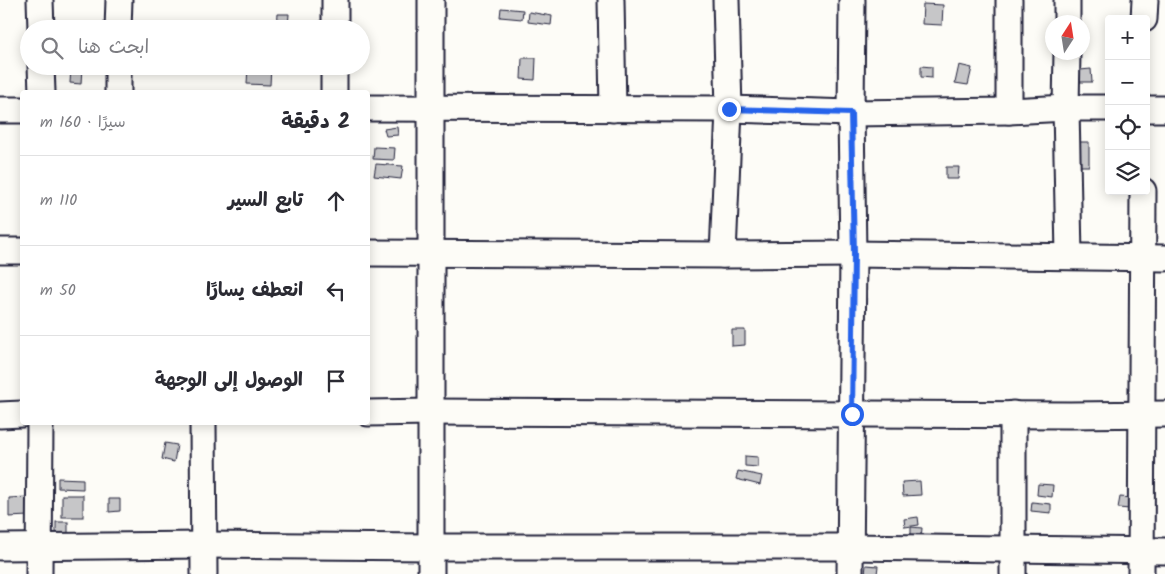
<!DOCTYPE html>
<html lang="ar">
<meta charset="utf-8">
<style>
:root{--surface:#fff;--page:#f7f7f7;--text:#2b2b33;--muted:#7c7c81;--line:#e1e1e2}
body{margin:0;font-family:Kalam,"Playpen Sans Arabic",sans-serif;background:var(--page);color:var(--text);direction:rtl}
.controls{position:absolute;right:15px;top:15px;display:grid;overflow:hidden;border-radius:5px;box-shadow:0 2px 12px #0003}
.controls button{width:45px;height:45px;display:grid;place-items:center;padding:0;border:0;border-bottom:1px solid var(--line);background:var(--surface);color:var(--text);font:25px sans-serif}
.compass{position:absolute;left:1045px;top:15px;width:45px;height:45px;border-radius:50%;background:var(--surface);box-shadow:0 2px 12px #0003;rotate:12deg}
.stop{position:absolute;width:15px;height:15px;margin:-11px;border:4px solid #2563eb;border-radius:50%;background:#fff}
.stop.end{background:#2563eb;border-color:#fff;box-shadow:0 1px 5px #0008}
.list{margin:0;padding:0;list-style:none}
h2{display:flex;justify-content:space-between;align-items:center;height:65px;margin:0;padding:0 20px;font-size:21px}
h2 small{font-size:16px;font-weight:400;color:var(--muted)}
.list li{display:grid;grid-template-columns:32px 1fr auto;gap:15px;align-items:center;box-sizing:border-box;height:90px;padding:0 20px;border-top:1px solid var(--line)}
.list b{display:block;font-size:19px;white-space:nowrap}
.list em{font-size:16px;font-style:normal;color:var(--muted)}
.icon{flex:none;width:28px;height:28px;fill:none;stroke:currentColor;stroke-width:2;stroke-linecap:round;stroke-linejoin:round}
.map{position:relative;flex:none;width:1165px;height:574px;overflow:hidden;direction:ltr}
.search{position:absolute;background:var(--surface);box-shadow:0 2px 12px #0003;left:20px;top:20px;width:350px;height:55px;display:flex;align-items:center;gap:12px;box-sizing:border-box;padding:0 18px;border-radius:28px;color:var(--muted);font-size:19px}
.panel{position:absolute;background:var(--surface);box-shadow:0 2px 12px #0003;left:20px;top:90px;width:350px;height:335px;border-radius:5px;direction:rtl}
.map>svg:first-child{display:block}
.building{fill:#c6c6c8;stroke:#22223b}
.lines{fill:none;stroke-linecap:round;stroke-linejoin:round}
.minor-casing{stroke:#22223b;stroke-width:29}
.minor{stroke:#fdfcf7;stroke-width:25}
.route{stroke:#2563eb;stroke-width:6}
</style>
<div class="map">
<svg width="1165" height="574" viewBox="0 0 1165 574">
<rect width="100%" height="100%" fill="#fdfcf7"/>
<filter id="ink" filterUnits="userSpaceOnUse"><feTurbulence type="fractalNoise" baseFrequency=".02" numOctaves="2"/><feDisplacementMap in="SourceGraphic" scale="10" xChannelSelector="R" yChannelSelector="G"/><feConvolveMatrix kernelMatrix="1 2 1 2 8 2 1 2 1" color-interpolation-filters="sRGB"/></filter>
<g filter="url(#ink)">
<g class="building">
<polygon points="923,4 943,5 942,25 922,24"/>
<polygon points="501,8 523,10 522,19 500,17"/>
<polygon points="529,12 552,16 551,25 528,22"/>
<polygon points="278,14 289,14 288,27 277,26"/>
<polygon points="522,58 536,58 535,80 521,79"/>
<polygon points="959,65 972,68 968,85 955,83"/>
<polygon points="61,66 82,66 81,84 70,83 71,68 61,67"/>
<polygon points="221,66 237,66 237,70 221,71"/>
<polygon points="248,66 271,66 270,85 247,84"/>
<polygon points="921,66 932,67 932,78 921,77"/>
<polygon points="1091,69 1092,82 1080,82 1080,70"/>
<polygon points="397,127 398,135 386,136 384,129"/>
<polygon points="1078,142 1089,142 1089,166 1077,166"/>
<polygon points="374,147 395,148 394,160 373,159"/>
<polygon points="376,164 403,166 401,179 374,176"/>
<polygon points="946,167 959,167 958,179 946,179"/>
<polygon points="732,330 745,330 745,345 732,346"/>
<polygon points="165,443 177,445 174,462 162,459"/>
<polygon points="745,456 758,457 758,467 745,466"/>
<polygon points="738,471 762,476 760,485 736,479"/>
<polygon points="58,478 83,479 83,489 58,488"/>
<polygon points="920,481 921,495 903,496 902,482"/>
<polygon points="1038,484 1053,485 1052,497 1037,495"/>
<rect x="62" y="495" width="21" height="22"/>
<polygon points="27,497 28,516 9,517 9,498"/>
<polygon points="1120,497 1132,498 1130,509 1118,508"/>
<polygon points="109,499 120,499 120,511 109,512"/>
<polygon points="1032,502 1051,504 1051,513 1031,511"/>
<polygon points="918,517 919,525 905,527 904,519"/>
<rect x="56" y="522" width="12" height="11"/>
<polygon points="911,527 922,528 921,539 911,538"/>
<polygon points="866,565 878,566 877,574 865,574"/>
</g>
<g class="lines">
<defs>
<g id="minor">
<polyline points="40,0 41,29"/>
<polyline points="611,0 613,109"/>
<polyline points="1144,19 1145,0"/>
<polyline points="1067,22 1067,0"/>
<polyline points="118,29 119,0"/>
<polyline points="335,29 335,0"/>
<polyline points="1067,52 1066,108 1069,256"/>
<polyline points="41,66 42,92"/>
<polyline points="118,92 118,66"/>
<polyline points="334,92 334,66"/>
<polyline points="368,108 729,109 851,113 1009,111 1066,108 1109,108"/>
<polyline points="1146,109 1165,109"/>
<polyline points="0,110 22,110"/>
<polyline points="1009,111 1009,0"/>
<polyline points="0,251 22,251"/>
<polyline points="368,253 723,255 853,254 1165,258"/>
<polyline points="723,255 729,109 726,0"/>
<polyline points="368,413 431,412 1070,415 1165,414"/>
<polyline points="1013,414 1013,574"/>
<polyline points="0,415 22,414"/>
<polyline points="203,422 204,574"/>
<polyline points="0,547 204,545 431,547 849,547 1165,551"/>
<polyline points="39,574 40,422"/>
<polyline points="431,574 431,0"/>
<polyline points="850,574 853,254 851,113 852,0"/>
<polyline points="1141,574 1143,191"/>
</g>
</defs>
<use href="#minor" class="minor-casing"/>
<use href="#minor" class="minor"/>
</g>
</g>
<g class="lines" filter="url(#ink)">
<polyline class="route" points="729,109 851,113 854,254 852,414"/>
</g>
</svg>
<div class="controls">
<button>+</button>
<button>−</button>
<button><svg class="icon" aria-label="locate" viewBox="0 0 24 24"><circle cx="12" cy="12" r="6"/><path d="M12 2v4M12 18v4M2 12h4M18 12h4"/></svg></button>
<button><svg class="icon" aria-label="layers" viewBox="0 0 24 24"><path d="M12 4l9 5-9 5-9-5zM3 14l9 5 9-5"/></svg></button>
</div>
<svg class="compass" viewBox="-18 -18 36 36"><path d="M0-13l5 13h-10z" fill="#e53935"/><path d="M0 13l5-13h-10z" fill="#7c7c81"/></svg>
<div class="stop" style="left:852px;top:414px"></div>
<div class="stop end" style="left:729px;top:109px"></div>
<div class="search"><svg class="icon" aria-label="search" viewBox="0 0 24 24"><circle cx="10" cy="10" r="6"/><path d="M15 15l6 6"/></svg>ابحث هنا</div>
<section class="panel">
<h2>2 دقيقة<small>سيرًا · 160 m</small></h2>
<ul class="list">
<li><svg class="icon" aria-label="ahead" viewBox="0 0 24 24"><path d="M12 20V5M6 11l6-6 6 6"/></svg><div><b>تابع السير</b></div><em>110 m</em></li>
<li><svg class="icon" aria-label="left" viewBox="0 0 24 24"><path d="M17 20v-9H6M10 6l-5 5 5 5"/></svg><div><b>انعطف يسارًا</b></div><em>50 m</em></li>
<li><svg class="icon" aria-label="arrive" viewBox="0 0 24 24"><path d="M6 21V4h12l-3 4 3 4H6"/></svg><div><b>الوصول إلى الوجهة</b></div></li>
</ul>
</section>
</div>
